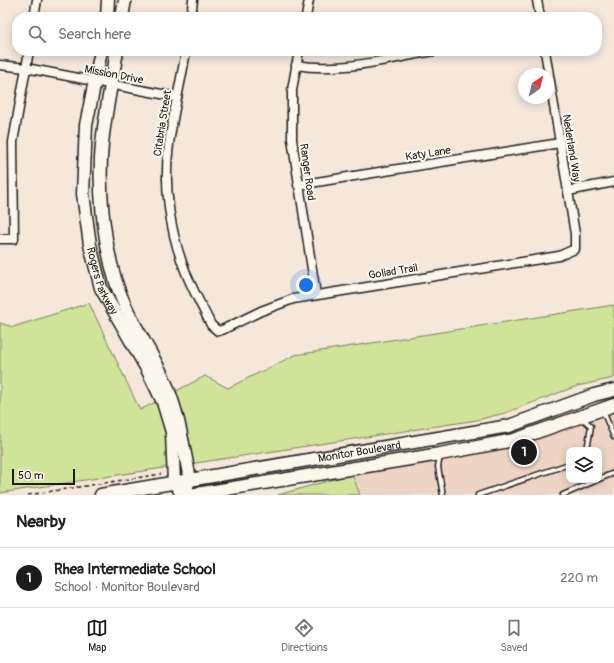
<!DOCTYPE html>
<meta charset="utf-8">
<style>
:root{--surface:#fff;--page:#f2f2f2;--text:#222;--muted:#767676;--line:#e0e0e0;--accent:#1c1c1c}
body{margin:0;font-family:Pangolin,sans-serif;background:var(--page);color:var(--text)}
.controls{position:absolute;right:12px;bottom:12px;display:grid;overflow:hidden;border-radius:8px;box-shadow:0 2px 10px #0003}
.controls button{width:36px;height:36px;display:grid;place-items:center;padding:0;border:0;border-bottom:1px solid var(--line);background:var(--surface);color:var(--text);font:20px sans-serif}
.compass{position:absolute;left:518px;top:68px;width:36px;height:36px;border-radius:50%;background:var(--surface);box-shadow:0 2px 10px #0003;rotate:35deg}
.scale{position:absolute;left:12px;bottom:10px;width:63px;box-sizing:border-box;padding-left:4px;border:2px solid #1c1c1c;border-top:0;font-size:11px;line-height:14px;white-space:nowrap;color:#1c1c1c;-webkit-text-stroke:3px #fbf7ec;paint-order:stroke}
.you{position:absolute;left:306px;top:285px;width:14px;height:14px;margin:-10px;border:3px solid #fff;border-radius:50%;background:#1a73e8;box-shadow:0 0 0 6px #1a73e833}
.badge{display:grid;place-items:center;width:26px;height:26px;border-radius:50%;background:var(--accent);color:#fff;font-size:13px;font-weight:700}
.pin{position:absolute;translate:-50% -50%;border:2px solid #fff;box-shadow:0 1px 4px #0006}
.list{margin:0;padding:0;list-style:none}
h2{display:flex;justify-content:space-between;align-items:center;height:52px;margin:0;padding:0 16px;font-size:17px}
h2 small{font-size:13px;font-weight:400;color:var(--muted)}
.list li{display:grid;grid-template-columns:26px 1fr auto;gap:12px;align-items:center;box-sizing:border-box;height:60px;padding:0 16px;border-top:1px solid var(--line)}
.list b{display:block;font-size:15px;white-space:nowrap}
.list p{margin:0;font-size:13px;white-space:nowrap;color:var(--muted)}
.list em{font-size:13px;font-style:normal;color:var(--muted)}
.icon{flex:none;width:22px;height:22px;fill:none;stroke:currentColor;stroke-width:2;stroke-linecap:round;stroke-linejoin:round}
.map{position:relative;flex:none;width:614px;height:495px;overflow:hidden}
.search{position:absolute;background:var(--surface);box-shadow:0 2px 10px #0003;left:12px;right:12px;top:12px;height:44px;display:flex;align-items:center;gap:10px;box-sizing:border-box;padding:0 14px;border-radius:16px;color:var(--muted);font-size:15px}
.sheet{height:112px;background:var(--surface)}
nav{display:flex;justify-content:space-around;align-items:center;box-sizing:border-box;height:56px;border-top:1px solid var(--line);background:var(--surface);font-size:11px;color:var(--muted)}
nav a{display:grid;justify-items:center;gap:2px}
nav .on{color:var(--accent)}
.map>svg:first-child{display:block}
.built{fill:#eed4c5;fill-rule:evenodd}
.green{fill:#cfe498;stroke:#76805a}
.lines{fill:none;stroke-linecap:round;stroke-linejoin:round}
.lane-casing{stroke:#1c1c1c;stroke-width:7}
.street-casing{stroke:#1c1c1c;stroke-width:11}
.secondary-casing{stroke:#1c1c1c;stroke-width:15}
.path{stroke:#1c1c1c;stroke-width:1.5;stroke-dasharray:4 3;stroke-linecap:butt}
.lane{stroke:#fbf7ec;stroke-width:4}
.street{stroke:#fbf7ec;stroke-width:8}
.secondary{stroke:#fbf7ec;stroke-width:12}
.labels{text-anchor:middle;stroke-width:4;stroke-linejoin:round;paint-order:stroke}
.street-label{font-size:11px;fill:#1c1c1c;stroke:#fbf7ec}
</style>
<div class="map">
<svg width="614" height="495" viewBox="0 0 614 495">
<rect width="100%" height="100%" fill="#f5e7da"/>
<filter id="ink" filterUnits="userSpaceOnUse"><feTurbulence type="fractalNoise" baseFrequency=".025" numOctaves="2"/><feDisplacementMap in="SourceGraphic" scale="8" xChannelSelector="R" yChannelSelector="G"/><feConvolveMatrix kernelMatrix="1 2 1 2 8 2 1 2 1" color-interpolation-filters="sRGB"/></filter>
<g filter="url(#ink)">
<path class="built" d="M614,411V495H360L352,474ZM569,450H599V480H569Z"/>
<g class="green">
<polygon points="89,303 140,410 205,376 228,388 295,355 614,305 614,378 577,386 505,413 477,420 0,493 0,323 13,327"/>
<polygon points="352,474 360,495 278,495"/>
</g>
<g class="lines">
<defs>
<g id="lane">
<polyline points="603,411 614,437"/>
<polyline points="582,418 591,426 587,450"/>
<polyline points="440,456 438,467 443,495"/>
<polyline points="599,479 614,473"/>
<polyline points="478,495 569,464"/>
<polyline points="563,495 597,480"/>
</g>
<g id="street">
<polyline points="537,0 540,17"/>
<polyline points="34,17 37,0"/>
<polyline points="191,17 193,0"/>
<polyline points="306,17 309,0"/>
<path d="M186,51C181,82 173,113 169,144C163,187 170,233 186,273C193,291 203,308 211,325L218,331L222,330L261,311L293,299L559,256L575,249V234L545,51"/>
<polyline points="299,51 292,90 292,139 316,295"/>
<polyline points="0,65 26,68 177,97"/>
<path d="M296,65C342,73 390,58 434,51"/>
<polyline points="298,185 560,143"/>
<polyline points="568,191 614,182"/>
<polyline points="0,239 14,239 13,142 29,51"/>
</g>
<g id="secondary">
<polyline points="107,17 108,0"/>
<polyline points="122,17 125,0"/>
<path id="s1" d="M101,51L86,125L83,194L90,245L101,288L147,369L163,402L172,432L174,482L183,495"/>
<path d="M117,51C112,82 105,113 102,144C98,186 103,238 115,279C126,316 147,343 163,377C178,409 183,445 190,479L187,486"/>
<path id="s2" d="M101,495L509,426L594,395L614,390"/>
<polyline points="190,495 440,454 514,440 614,405"/>
</g>
</defs>
<use href="#lane" class="lane-casing"/>
<use href="#street" class="street-casing"/>
<use href="#secondary" class="secondary-casing"/>
<polyline class="path" points="28,495 161,474"/>
<use href="#lane" class="lane"/>
<use href="#street" class="street"/>
<use href="#secondary" class="secondary"/>
</g>
</g>
<g class="labels">
<g class="street-label">
<text transform="translate(114 74) rotate(11)" y="4">Mission Drive</text>
<text transform="translate(162 123) rotate(-81)" y="4">Citabria Street</text>
<text transform="translate(572 148) rotate(81)" y="4">Nederland Way</text>
<text transform="translate(428 153) rotate(-9)" y="4">Katy Lane</text>
<text transform="translate(308 172) rotate(82)" y="4">Ranger Road</text>
<text transform="translate(393 271) rotate(-9)" y="4">Goliad Trail</text>
<text dy="4" stroke="none"><textPath href="#s1" startOffset="234">Rogers Parkway</textPath></text>
<text dy="4" stroke="none"><textPath href="#s2" startOffset="262">Monitor Boulevard</textPath></text>
</g>
</g>
</svg>
<div class="controls">
<button><svg class="icon" aria-label="layers" viewBox="0 0 24 24"><path d="M12 4l9 5-9 5-9-5zM3 14l9 5 9-5"/></svg></button>
</div>
<svg class="compass" viewBox="-18 -18 36 36"><path d="M0-13l5 13h-10z" fill="#e53935"/><path d="M0 13l5-13h-10z" fill="#767676"/></svg>
<div class="scale">50 m</div>
<div class="you"></div>
<div class="pin badge" style="left:524px;top:452px">1</div>
<div class="search"><svg class="icon" aria-label="search" viewBox="0 0 24 24"><circle cx="10" cy="10" r="6"/><path d="M15 15l6 6"/></svg>Search here</div>
</div>
<section class="sheet">
<h2>Nearby<small></small></h2>
<ul class="list">
<li><span class="badge">1</span><div><b>Rhea Intermediate School</b><p>School · Monitor Boulevard</p></div><em>220 m</em></li>
</ul>
</section>
<nav>
<a class="on"><svg class="icon" aria-label="map" viewBox="0 0 24 24"><path d="M3 6l6-2 6 2 6-2v14l-6 2-6-2-6 2zM9 4v14M15 6v14"/></svg>Map</a>
<a><svg class="icon" aria-label="directions" viewBox="0 0 24 24"><path d="M12 3l9 9-9 9-9-9zM9 14v-3h6M13 9l2 2-2 2"/></svg>Directions</a>
<a><svg class="icon" aria-label="saved" viewBox="0 0 24 24"><path d="M7 4h10v16l-5-4-5 4z"/></svg>Saved</a>
</nav>
